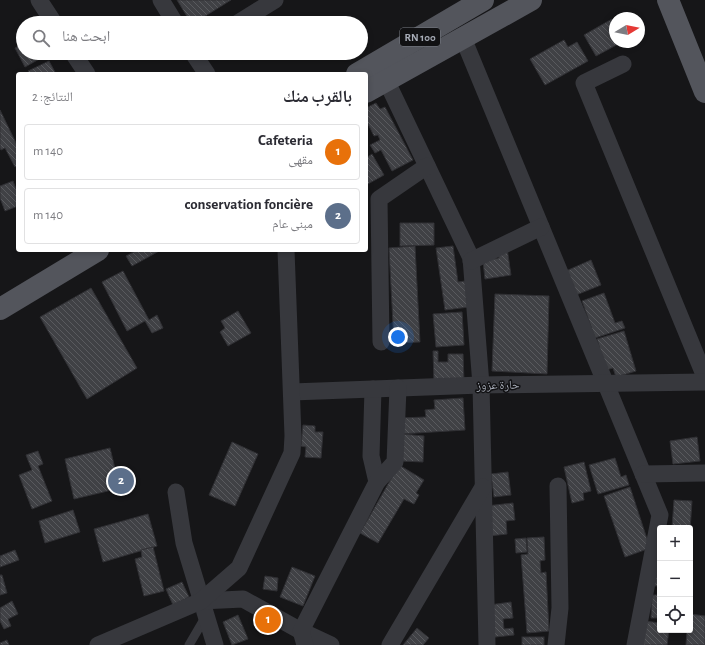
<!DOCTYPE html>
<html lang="ar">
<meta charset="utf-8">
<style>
:root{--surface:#fff;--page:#f2f2f3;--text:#2b2b33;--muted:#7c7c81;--line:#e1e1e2;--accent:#0f766e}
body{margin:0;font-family:"Alegreya Sans","Noto Naskh Arabic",sans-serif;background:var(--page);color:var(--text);direction:rtl}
.controls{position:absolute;right:12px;bottom:12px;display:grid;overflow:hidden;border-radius:4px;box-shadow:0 2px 6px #0003}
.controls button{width:36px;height:36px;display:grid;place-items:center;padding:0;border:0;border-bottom:1px solid var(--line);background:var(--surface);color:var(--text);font:20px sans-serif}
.compass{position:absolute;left:609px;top:12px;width:36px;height:36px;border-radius:50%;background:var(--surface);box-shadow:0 2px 6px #0003;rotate:80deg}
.you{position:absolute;left:398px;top:337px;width:14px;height:14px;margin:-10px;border:3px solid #fff;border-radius:50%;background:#1a73e8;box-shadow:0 0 0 6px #1a73e833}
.badge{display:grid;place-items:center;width:26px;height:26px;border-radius:50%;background:var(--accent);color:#fff;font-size:13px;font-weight:700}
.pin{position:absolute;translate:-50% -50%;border:2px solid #fff;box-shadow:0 1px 4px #0006}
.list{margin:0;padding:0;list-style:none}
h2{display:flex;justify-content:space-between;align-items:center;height:52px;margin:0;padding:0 16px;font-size:17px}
h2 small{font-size:13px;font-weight:400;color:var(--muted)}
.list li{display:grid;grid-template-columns:26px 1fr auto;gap:12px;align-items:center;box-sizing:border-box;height:56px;margin:0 8px 8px;padding:0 8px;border:1px solid var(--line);border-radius:4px}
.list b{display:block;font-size:15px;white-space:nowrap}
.list p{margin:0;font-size:13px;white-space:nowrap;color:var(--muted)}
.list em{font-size:13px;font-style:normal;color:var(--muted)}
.icon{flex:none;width:22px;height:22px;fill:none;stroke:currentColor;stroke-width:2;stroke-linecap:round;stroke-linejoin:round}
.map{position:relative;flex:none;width:705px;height:645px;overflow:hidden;direction:ltr}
.search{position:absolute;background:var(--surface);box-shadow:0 2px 6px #0003;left:16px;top:16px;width:352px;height:44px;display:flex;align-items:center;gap:10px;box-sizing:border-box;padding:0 14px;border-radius:22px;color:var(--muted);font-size:15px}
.panel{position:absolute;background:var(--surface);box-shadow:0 2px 6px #0003;left:16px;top:72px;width:352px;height:180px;border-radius:4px;direction:rtl}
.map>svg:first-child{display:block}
.building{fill:url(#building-back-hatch);stroke:#303034}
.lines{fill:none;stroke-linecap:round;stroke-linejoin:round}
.service{stroke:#37383d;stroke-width:9}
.minor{stroke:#37383d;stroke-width:17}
.primary{stroke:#53555c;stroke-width:22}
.labels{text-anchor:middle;stroke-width:3;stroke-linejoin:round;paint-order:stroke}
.shield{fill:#111113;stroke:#7b7e86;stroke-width:1}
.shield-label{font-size:11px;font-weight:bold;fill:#a8adb8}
.street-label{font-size:12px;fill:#a8adb8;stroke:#111113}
</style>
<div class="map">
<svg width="705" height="645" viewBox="0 0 705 645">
<defs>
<pattern id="building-back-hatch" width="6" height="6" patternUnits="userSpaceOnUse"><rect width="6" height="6" fill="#404145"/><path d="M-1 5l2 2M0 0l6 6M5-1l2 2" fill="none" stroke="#595a5e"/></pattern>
</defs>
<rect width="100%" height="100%" fill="#161618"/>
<g class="building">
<polygon points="177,0 231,0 194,23 191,23"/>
<polygon points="612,19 615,26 615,42 622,42 596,56 584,35"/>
<polygon points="564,40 568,47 577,42 588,61 545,85 530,59"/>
<polygon points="23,44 23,53 50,53 25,67 15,48"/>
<polygon points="49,61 56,74 30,74 28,71"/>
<polygon points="376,103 380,109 385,107 413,160 392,171 381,150 375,153 370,145 380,140 378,135 374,136 366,120 366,108"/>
<polygon points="0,110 18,147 18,165 15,167 5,148 1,150 0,148"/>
<polygon points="372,154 384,175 366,185 366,158"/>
<polygon points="13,181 18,194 18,206 5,211 0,198 0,186"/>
<polygon points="400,223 434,223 434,245 400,246"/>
<polygon points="415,246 420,342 394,343 389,248"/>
<polygon points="453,246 458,282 465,281 469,307 445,310 436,248"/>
<polygon points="507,248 511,275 485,279 483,261 499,258 498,250"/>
<polygon points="137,250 161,250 132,266 126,256"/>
<polygon points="591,260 601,285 576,295 566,271"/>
<polygon points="123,271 149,320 157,315 163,328 152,333 145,321 127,331 102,282"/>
<polygon points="91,288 137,368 87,399 40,317"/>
<polygon points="604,293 615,323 622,321 625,328 595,338 582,301"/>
<polygon points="495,294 549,296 547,374 492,371"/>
<polygon points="238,311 251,333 228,346 220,332 225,328 221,321"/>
<polygon points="462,312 464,345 436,347 433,314"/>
<polygon points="624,331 636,371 616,377 613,368 606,370 597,339"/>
<polygon points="433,351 438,351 438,362 448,362 448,354 463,354 464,381 434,382"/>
<polygon points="463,398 465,430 400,434 399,418 426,417 425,410 435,409 434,400"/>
<polygon points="303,425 315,426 315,432 323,432 321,458 305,457 306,447 301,446"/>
<polygon points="402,434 424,436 423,462 401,461"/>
<polygon points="697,437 700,461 673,464 670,441"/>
<polygon points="232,442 258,454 235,506 209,495"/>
<polygon points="110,448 117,477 127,475 129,486 74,499 65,459"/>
<polygon points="38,451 43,464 38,466 52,501 32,509 19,475 32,470 26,455"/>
<polygon points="615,458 621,477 626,475 629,485 598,494 589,465"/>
<polygon points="584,462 591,491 583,493 584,500 572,503 564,467"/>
<polygon points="399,465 424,480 416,493 419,495 414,504 404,499 378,543 360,533"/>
<polygon points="508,472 511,495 494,497 491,474"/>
<polygon points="630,487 650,548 625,557 604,496"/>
<polygon points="674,500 692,501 690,531 690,528 672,528"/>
<polygon points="513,503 515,520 506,521 507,534 489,536 486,506"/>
<polygon points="73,510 80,532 45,543 39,521"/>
<polygon points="148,514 157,546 103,562 94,529"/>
<polygon points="544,537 545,560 540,561 541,573 546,572 549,631 527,633 521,555 528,554 527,538"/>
<polygon points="660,537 660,586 654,586"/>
<polygon points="526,538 527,552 516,553 515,539"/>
<polygon points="153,547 164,591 144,596 135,559 142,557 141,550"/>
<polygon points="15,550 19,560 0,567 0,556"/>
<polygon points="292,567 315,576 303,606 280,597"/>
<polygon points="0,575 2,575 7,593 0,595"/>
<polygon points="265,576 278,578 277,591 263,589"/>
<polygon points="182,582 189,597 173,605 166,589"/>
<polygon points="652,595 660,595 660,618 651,618"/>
<polygon points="12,601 18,614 8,619 11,626 4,629 0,621 0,608"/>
<polygon points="511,602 513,618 503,619 504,629 513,628 514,635 486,638 482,606"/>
<polygon points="690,614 705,616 705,645 686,645 687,630 690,630"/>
<polygon points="238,615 248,639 232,645 223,622"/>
<polygon points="645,621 660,623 660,630 669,630 667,645 642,645"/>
<polygon points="417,628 429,638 423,645 403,645"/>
<rect x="522" y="637" width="22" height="8"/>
<polygon points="7,640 9,645 0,645 0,643"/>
</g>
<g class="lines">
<polyline class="service" points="189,645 206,616"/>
<g class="minor">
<polyline points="39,0 54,23"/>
<polyline points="161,0 175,23"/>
<polyline points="238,23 275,0"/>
<polyline points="463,38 660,515 635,645"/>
<polyline points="73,53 87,74"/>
<polyline points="193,53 207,74"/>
<polyline points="623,64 584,83 705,377"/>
<polyline points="386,80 471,258 481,385 487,645"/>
<polyline points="471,261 541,227"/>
<polyline points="381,342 379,199 427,166"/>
<polyline points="373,389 371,456 377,482"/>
<polyline points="292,392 481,385 705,382"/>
<polyline points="643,474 705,473"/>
<polyline points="176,492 184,543 215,645"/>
<polyline points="201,601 243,599 301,631 331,645"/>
<polyline points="98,645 201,601 239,568 292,453 293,436 286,250"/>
<polyline points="305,645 301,631 377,482 395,462 398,388"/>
<polyline points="390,645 483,487"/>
<polyline points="556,645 560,608 558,486"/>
</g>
<g class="primary">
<polyline points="668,0 705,92"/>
<polyline points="357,74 483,0"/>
<polyline points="366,92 531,0"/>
<polyline points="0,309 98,250"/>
</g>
</g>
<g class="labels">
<rect class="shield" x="400" y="28" width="40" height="18" rx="3"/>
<g class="shield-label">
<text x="420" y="41">RN 100</text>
</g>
<g class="street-label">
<text transform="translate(498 385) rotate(-1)" y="4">حارة عزوز</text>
</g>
</g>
</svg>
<div class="controls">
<button>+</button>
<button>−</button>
<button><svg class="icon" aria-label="locate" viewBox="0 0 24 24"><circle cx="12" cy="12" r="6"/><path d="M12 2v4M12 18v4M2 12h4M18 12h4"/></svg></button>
</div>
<svg class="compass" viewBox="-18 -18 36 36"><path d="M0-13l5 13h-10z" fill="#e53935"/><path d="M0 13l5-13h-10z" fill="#7c7c81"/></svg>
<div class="you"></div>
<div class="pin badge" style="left:268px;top:620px;background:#e8710a">1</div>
<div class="pin badge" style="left:121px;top:481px;background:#5c6f8a">2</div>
<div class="search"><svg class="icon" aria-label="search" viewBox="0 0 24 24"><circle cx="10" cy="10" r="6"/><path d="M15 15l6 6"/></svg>ابحث هنا</div>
<section class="panel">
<h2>بالقرب منك<small>النتائج: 2</small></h2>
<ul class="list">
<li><span class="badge" style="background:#e8710a">1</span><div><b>Cafeteria</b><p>مقهى</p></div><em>140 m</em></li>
<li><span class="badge" style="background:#5c6f8a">2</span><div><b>conservation foncière</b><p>مبنى عام</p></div><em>140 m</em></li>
</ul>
</section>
</div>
